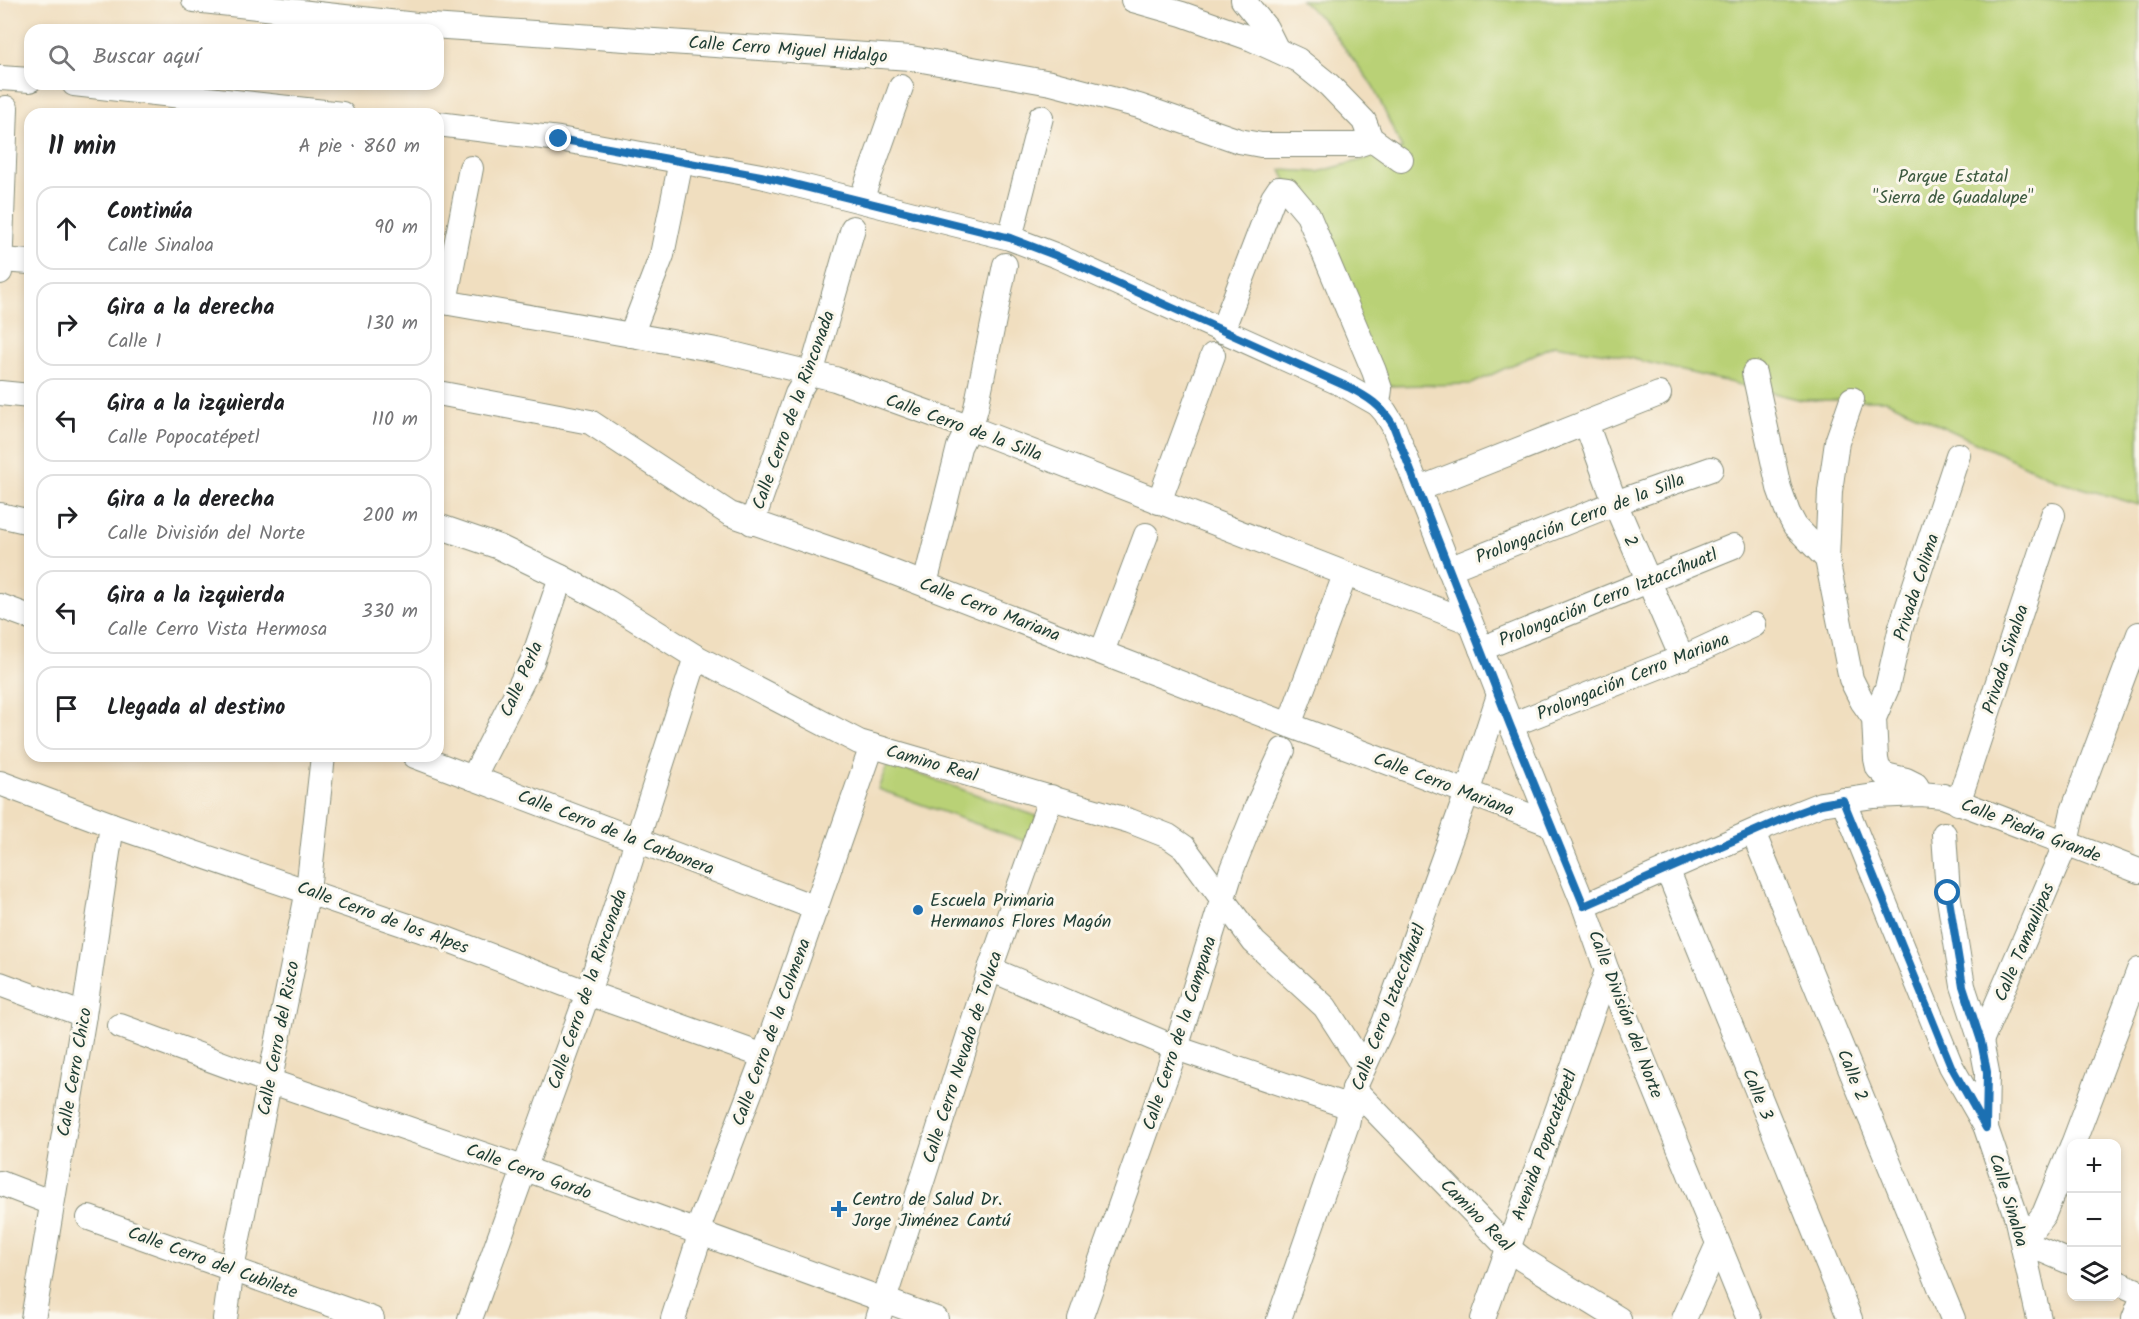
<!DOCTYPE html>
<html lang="es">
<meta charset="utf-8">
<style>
:root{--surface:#fff;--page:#f6f6f6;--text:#202124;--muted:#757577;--line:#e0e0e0}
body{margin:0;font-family:Kalam,sans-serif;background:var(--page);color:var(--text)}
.controls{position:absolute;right:18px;bottom:18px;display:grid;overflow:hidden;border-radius:12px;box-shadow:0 3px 9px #0003}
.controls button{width:54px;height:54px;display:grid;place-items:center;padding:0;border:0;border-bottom:2px solid var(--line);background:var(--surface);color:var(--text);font:30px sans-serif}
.stop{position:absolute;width:18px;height:18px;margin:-14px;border:4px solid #1f6fb2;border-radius:50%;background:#fff}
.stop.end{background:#1f6fb2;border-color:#fff;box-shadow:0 2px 6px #0008}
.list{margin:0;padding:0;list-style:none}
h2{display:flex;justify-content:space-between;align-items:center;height:78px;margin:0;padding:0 24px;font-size:26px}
h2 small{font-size:20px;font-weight:400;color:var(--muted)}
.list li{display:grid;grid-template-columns:39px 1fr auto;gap:18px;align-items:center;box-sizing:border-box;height:84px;margin:0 12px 12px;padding:0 12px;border:2px solid var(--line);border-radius:18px}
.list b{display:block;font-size:22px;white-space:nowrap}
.list p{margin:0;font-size:20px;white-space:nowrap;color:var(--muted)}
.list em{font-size:20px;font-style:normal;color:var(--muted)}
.icon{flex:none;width:33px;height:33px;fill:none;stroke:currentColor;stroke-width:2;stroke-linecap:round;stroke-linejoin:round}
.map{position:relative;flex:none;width:2139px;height:1319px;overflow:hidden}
.search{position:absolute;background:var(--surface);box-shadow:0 3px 9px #0003;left:24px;top:24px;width:420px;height:66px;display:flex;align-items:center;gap:15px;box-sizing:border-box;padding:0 21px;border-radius:18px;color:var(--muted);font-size:22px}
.panel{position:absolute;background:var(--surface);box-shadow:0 3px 9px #0003;left:24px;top:108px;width:420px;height:654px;border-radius:18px}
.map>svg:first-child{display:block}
.green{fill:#b9d176;stroke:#6c8755;stroke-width:1.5}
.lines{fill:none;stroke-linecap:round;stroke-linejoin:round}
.minor-casing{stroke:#888e7a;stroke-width:26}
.minor{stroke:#fff;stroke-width:24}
.route{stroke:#1f6fb2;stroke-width:8}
.poi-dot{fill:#1f6fb2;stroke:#fbf7ec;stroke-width:2}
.labels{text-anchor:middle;stroke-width:6;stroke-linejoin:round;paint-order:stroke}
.street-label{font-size:18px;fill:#1f3d34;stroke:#fbf7ec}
.park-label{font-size:18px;fill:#3e5b41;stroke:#fbf7ec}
.poi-label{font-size:18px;fill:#1f3d34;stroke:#fbf7ec;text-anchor:start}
</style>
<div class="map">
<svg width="2139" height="1319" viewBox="0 0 2139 1319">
<rect width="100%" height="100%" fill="#fbf7ec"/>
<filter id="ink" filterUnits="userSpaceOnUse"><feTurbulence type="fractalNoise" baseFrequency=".0167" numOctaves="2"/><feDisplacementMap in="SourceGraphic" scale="12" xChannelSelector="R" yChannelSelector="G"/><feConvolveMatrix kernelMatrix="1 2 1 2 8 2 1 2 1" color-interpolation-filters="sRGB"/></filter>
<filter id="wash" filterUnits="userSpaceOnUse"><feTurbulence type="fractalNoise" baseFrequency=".008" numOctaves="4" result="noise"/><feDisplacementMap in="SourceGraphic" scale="24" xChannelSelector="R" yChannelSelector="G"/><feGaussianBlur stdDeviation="1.35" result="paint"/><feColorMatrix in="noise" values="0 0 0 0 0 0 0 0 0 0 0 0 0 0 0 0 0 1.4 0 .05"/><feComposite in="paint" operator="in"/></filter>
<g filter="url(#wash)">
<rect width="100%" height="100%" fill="#f0debf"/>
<g class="green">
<polygon points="1301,0 2139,0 2139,505 2056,480 1886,400 1802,400 1613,354 1554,345 1472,384 1384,386 1281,170 1318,172 1402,149 1373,86 1326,23"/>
<polygon points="888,763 1039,817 1030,843 878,789"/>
</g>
</g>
<g filter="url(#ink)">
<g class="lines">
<defs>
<g id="minor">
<polyline points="194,0 416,25 911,58 1051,83 1139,106 1239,141 1261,145 1357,145 1366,142 1369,137"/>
<polyline points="1133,0 1182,14 1252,39 1298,60 1329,85 1364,121 1369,134 1369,137 1401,160"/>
<polyline points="1243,0 1266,28 1277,50"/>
<polyline points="0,78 30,80"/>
<polyline points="74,84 342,114"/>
<polyline points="438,124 559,139 761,176 1010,238 1057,256 1348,387 1378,404"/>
<polyline points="861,200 901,87"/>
<polyline points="1010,238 1041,117"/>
<polyline points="0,260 30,262"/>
<polyline points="0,272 6,108"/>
<polyline points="438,301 717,350 835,379 968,427 1470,622"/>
<polyline points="445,302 471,168"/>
<polyline points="1222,331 1273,198 1279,189 1287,190 1308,215 1374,371 1380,389 1378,404 1385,412 1393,425 1511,725 1584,906 1607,971 1749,1319"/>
<polyline points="631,335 662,255 681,161"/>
<polyline points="1754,373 1779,488 1788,513 1795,526 1827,559"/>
<polyline points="0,393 30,396"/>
<polyline points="438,393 590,422 730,514 856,558 1289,725 1551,824"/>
<polyline points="1852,399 1837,442 1830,491 1827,559 1851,679 1862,701 1874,718 1876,759 1878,768 1885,775 1906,780 1916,785 1921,794"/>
<polyline points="1586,423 1615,503 1682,658"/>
<polyline points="1419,489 1659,394"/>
<polyline points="1159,502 1213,355"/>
<polyline points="0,515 30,522"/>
<polyline points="752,523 797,394 813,367 853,228"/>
<polyline points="438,526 499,547 561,577 608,602 696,657 859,742 1130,821 1168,836 1184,847 1254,942 1325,1007 1363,1066"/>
<polyline points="1449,569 1615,503 1711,469"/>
<polyline points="925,584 959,447 973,419 976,408 1005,265"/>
<polyline points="0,606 30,617"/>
<polyline points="1481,649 1734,546"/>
<polyline points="1102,652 1146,535"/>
<polyline points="1874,718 1887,688 1901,627 1958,455"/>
<polyline points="1289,725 1345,575"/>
<polyline points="1511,725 1696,652 1754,625"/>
<polyline points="415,756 816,908"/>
<polyline points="473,778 532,662 561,577"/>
<polyline points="0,783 112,825 441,937 588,993 764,1056"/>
<polyline points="1843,800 1951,1066 1986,1127"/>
<polyline points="1958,803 2053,515"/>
<polyline points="1753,832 1953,1319"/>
<polyline points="1944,834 1948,893 1963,986 1981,1041 1987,1072 1986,1128 2016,1216 2039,1319"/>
<polyline points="1667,869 1850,1319"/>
<polyline points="1584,906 1768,825 1821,804 1874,796 1921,794 1943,796 2139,871"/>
<polyline points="990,969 1176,1048 1350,1107"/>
<polyline points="0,984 84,1015"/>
<polyline points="120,1026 269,1081 523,1168 936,1319"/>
<polyline points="1981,1041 2066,843 2073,811 2139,634"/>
<polyline points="1354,1089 1507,1247 1522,1259 1619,1319"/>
<polyline points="2073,1144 2139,970"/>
<polyline points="2072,1146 2044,1214 2023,1242 2072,1263"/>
<polyline points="0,1183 52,1203"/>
<polyline points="89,1218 372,1319"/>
<polyline points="2116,1282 2139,1292"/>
<polyline points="33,1319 84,1015 112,825"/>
<polyline points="225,1319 232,1268 308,890 323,756"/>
<polyline points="470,1319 588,993 696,657"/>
<polyline points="673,1319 697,1245 701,1221 764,1056 872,746"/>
<polyline points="878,1319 990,969 1051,797"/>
<polyline points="1080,1319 1176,1048 1232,869 1258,804 1283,750"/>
<polyline points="1279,1319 1347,1124 1354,1089 1384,1023 1467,793 1499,695"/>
<polyline points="1483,1319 1607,971"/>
<polyline points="1684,1319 1718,1244"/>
<polyline points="2134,1319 2139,1306"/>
</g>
</defs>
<use href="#minor" class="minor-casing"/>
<use href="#minor" class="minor"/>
</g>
</g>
<g class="lines" filter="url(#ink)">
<path class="route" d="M559,139L761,176L1010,238L1057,256L1348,387C1368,397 1382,406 1393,425L1510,725L1584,906L1794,814L1821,804L1843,800L1951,1066L1986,1128L1987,1072L1981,1041L1963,986L1948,893"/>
</g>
<g class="poi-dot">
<circle cx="918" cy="910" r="6"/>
<path d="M836 1200h6v6h6v6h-6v6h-6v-6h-6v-6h6z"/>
</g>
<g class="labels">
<g class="street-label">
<text transform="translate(788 49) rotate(4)" y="6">Calle Cerro Miguel Hidalgo</text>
<text transform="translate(793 410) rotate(-70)" y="6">Calle Cerro de la Rinconada</text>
<text transform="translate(964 427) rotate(20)" y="6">Calle Cerro de la Silla</text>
<text transform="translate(1580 518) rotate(-21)" y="6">Prolongación Cerro de la Silla</text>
<text transform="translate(1631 541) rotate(67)" y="6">2</text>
<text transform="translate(1916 587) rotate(-72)" y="6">Privada Colima</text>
<text transform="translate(1608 597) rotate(-22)" y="6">Prolongación Cerro Iztaccíhuatl</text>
<text transform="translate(990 609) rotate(21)" y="6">Calle Cerro Mariana</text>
<text transform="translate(2005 659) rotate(-72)" y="6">Privada Sinaloa</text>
<text transform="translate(1633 676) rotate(-22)" y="6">Prolongación Cerro Mariana</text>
<text transform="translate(521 679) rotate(-66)" y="6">Calle Perla</text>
<text transform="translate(932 763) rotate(16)" y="6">Camino Real</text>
<text transform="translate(1444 784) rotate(21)" y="6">Calle Cerro Mariana</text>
<text transform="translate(2031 830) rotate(21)" y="6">Calle Piedra Grande</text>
<text transform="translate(616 832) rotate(21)" y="6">Calle Cerro de la Carbonera</text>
<text transform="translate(383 917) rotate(20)" y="6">Calle Cerro de los Alpes</text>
<text transform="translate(2024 942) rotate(-67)" y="6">Calle Tamaulipas</text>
<text transform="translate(587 989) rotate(-71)" y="6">Calle Cerro de la Rinconada</text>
<text transform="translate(1388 1007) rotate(-69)" y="6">Calle Cerro Iztaccíhuatl</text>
<text transform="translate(1626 1014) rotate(69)" y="6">Calle División del Norte</text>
<text transform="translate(771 1032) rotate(-70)" y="6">Calle Cerro de la Colmena</text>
<text transform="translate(1179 1033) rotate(-72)" y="6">Calle Cerro de la Campana</text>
<text transform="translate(278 1038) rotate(-79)" y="6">Calle Cerro del Risco</text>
<text transform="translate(962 1057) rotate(-72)" y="6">Calle Cerro Nevado de Toluca</text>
<text transform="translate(74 1072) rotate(-80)" y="6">Calle Cerro Chico</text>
<text transform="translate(1853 1075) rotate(68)" y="6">Calle 2</text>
<text transform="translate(1758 1094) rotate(68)" y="6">Calle 3</text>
<text transform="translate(1544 1145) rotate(-70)" y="6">Avenida Popocatépetl</text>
<text transform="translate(529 1171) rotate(20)" y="6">Calle Cerro Gordo</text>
<text transform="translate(2009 1200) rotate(73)" y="6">Calle Sinaloa</text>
<text transform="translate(1477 1215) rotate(45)" y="6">Camino Real</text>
<text transform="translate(213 1262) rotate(20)" y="6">Calle Cerro del Cubilete</text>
</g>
<g class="park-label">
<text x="1953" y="182">Parque Estatal<tspan x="1953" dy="21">"Sierra de Guadalupe"</tspan></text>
</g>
<g class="poi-label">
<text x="930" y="906">Escuela Primaria<tspan x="930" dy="21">Hermanos Flores Magón</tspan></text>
<text x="852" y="1205">Centro de Salud Dr.<tspan x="852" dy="21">Jorge Jiménez Cantú</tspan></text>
</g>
</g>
</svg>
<div class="controls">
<button>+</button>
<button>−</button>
<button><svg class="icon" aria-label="layers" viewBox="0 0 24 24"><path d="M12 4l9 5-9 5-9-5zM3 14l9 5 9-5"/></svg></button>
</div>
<div class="stop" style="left:1948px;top:893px"></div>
<div class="stop end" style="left:559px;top:139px"></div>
<div class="search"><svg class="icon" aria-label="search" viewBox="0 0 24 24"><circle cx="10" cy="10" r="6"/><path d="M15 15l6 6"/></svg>Buscar aquí</div>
<section class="panel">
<h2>11 min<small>A pie · 860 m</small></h2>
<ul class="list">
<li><svg class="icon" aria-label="ahead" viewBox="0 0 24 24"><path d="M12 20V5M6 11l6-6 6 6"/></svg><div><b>Continúa</b><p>Calle Sinaloa</p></div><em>90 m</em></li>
<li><svg class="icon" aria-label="right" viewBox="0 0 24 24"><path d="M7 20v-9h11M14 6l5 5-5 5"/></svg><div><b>Gira a la derecha</b><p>Calle 1</p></div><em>130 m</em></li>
<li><svg class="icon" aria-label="left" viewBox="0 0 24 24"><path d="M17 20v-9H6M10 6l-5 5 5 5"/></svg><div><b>Gira a la izquierda</b><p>Calle Popocatépetl</p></div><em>110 m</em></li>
<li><svg class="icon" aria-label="right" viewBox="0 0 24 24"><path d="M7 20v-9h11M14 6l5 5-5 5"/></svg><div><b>Gira a la derecha</b><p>Calle División del Norte</p></div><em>200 m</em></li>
<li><svg class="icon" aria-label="left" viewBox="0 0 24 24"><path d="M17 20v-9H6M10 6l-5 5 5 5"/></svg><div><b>Gira a la izquierda</b><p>Calle Cerro Vista Hermosa</p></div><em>330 m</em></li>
<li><svg class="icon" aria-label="arrive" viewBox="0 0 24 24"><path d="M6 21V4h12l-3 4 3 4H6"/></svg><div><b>Llegada al destino</b></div></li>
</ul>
</section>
</div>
